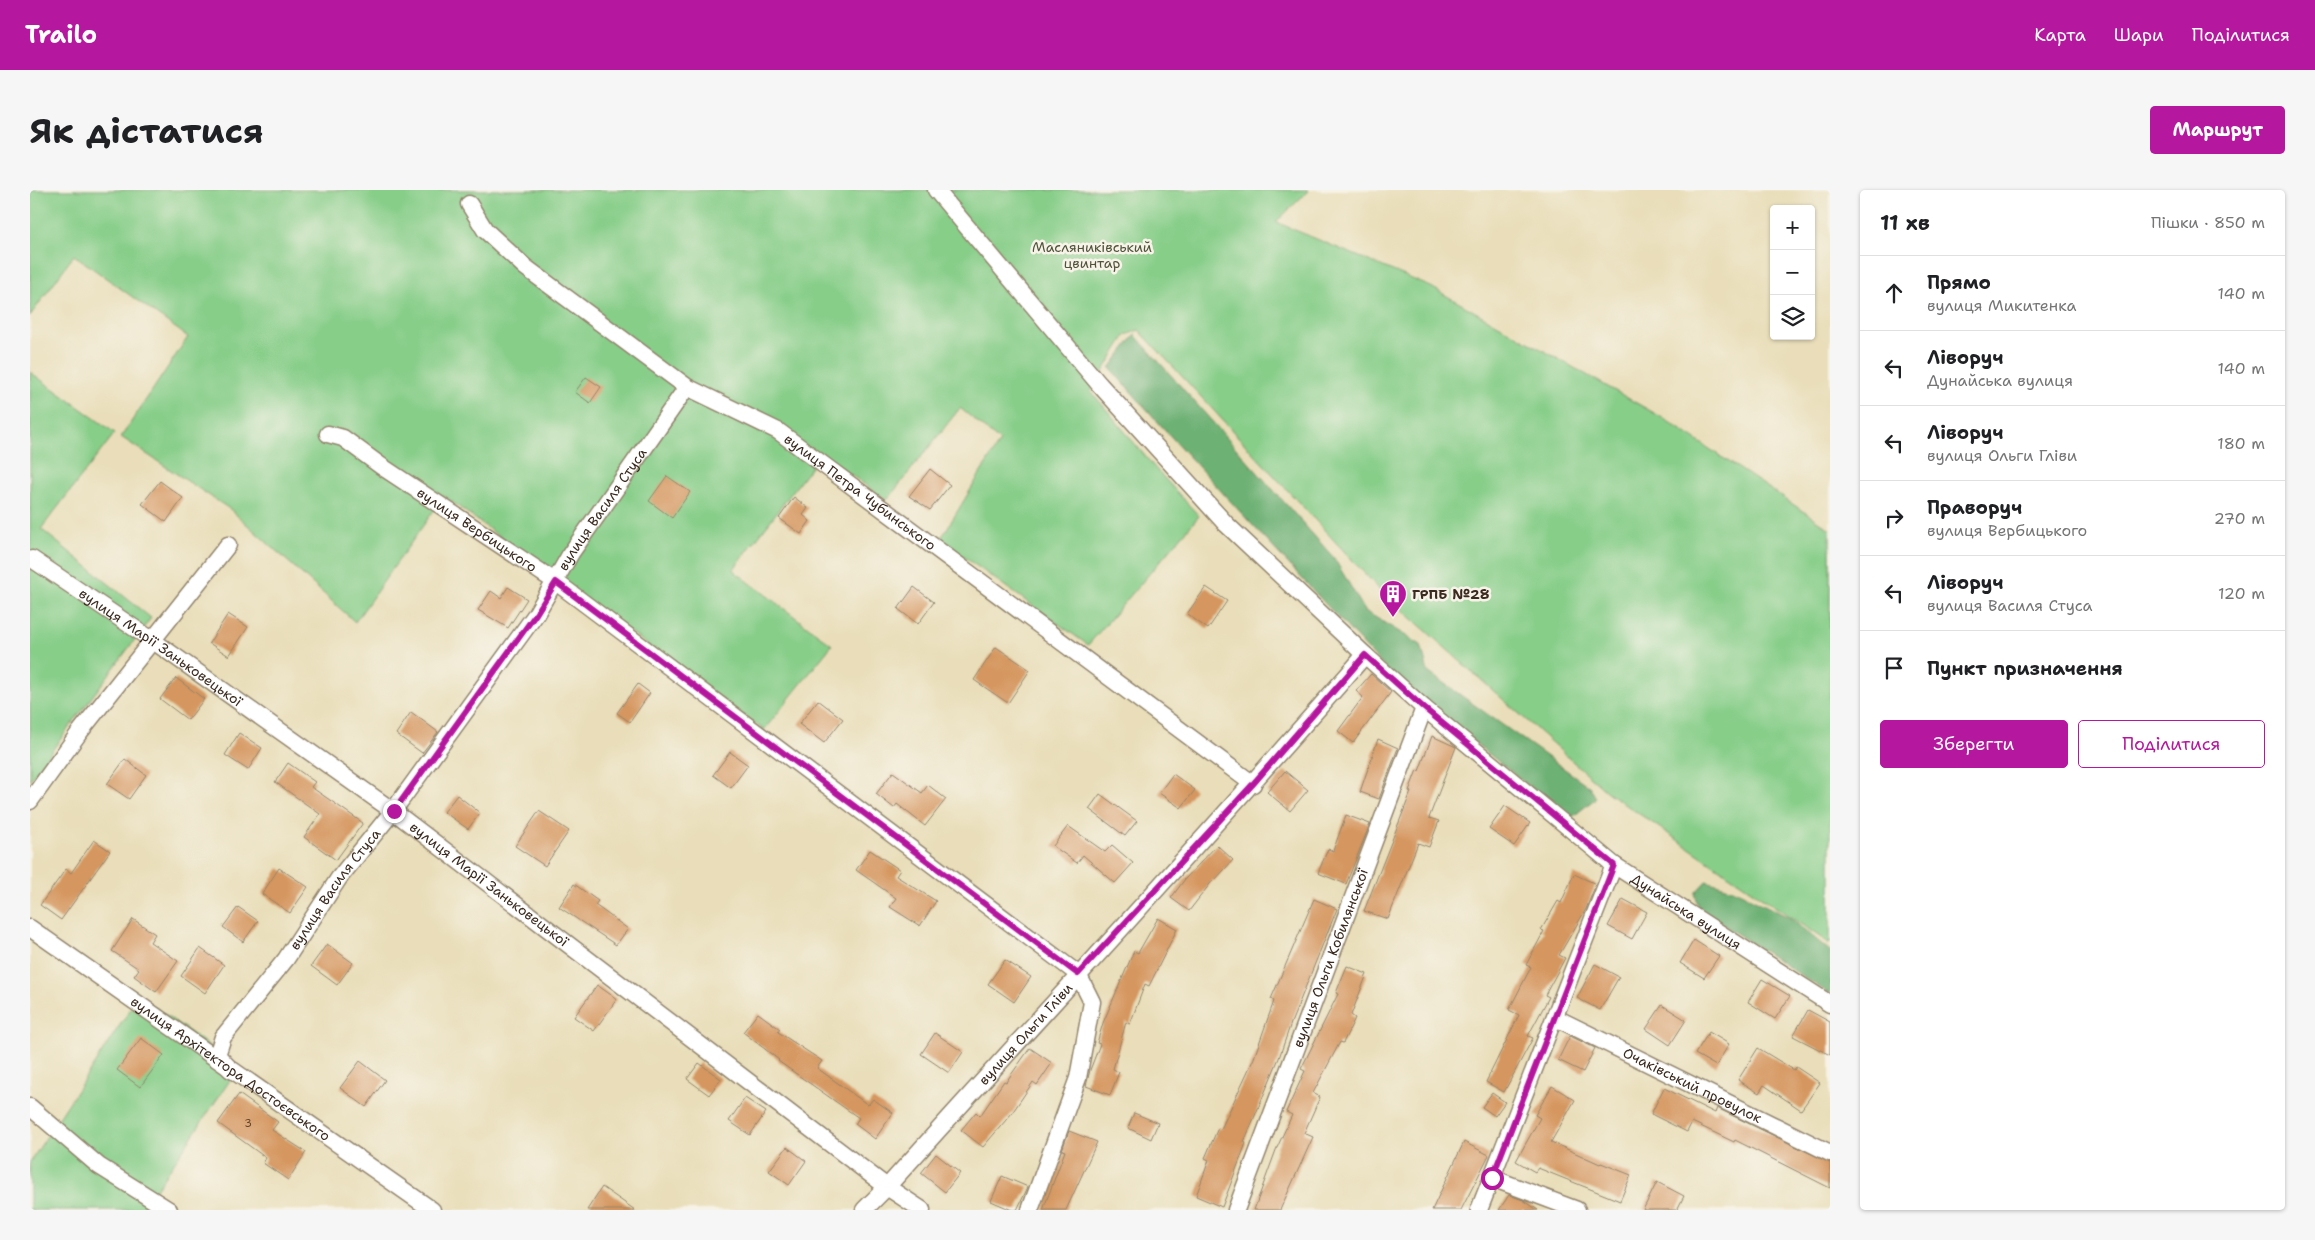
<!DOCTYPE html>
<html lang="uk">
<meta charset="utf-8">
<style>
:root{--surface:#fff;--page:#f6f6f6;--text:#202124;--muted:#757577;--line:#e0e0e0;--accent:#b5179e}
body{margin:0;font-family:"Shantell Sans",sans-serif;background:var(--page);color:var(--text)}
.controls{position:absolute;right:15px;top:15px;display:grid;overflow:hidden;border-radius:5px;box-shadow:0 1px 4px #0004}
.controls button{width:45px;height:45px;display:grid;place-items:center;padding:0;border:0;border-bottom:1px solid var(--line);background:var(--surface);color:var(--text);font:25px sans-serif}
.stop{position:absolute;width:15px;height:15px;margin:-11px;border:4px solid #b5179e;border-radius:50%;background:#fff}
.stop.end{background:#b5179e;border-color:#fff;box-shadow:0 1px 5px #0008}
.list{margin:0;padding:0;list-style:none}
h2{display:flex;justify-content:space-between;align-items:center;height:65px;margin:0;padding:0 20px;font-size:21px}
h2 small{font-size:16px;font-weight:400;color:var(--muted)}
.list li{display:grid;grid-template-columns:32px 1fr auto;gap:15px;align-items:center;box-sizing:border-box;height:75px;padding:0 20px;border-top:1px solid var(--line)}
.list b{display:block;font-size:19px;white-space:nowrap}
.list p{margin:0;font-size:16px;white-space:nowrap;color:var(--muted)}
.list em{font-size:16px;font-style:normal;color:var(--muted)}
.actions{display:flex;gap:10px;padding:15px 20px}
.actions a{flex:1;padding:11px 0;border:1px solid var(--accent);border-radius:5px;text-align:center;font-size:18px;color:var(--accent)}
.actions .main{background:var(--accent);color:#fff}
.icon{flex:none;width:28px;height:28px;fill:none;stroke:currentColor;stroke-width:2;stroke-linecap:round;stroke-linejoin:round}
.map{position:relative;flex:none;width:1800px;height:1020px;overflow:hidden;border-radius:5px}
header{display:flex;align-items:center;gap:30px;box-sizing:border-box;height:70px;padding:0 25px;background:var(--accent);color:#fff}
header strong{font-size:24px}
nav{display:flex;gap:28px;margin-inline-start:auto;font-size:18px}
.intro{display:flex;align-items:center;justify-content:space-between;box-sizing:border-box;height:120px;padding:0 30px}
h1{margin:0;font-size:35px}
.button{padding:12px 22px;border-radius:5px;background:var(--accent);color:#fff;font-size:18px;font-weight:700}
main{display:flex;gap:30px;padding:0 30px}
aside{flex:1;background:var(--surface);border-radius:5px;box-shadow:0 1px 4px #0004}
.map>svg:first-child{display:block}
.green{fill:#87ce89;stroke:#617c54}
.forest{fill:#6db175;stroke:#546e4a}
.building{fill:#d5965f}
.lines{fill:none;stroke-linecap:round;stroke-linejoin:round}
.street-casing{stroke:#92846c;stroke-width:19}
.street{stroke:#fff;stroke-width:16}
.route{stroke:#b5179e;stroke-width:6}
.labels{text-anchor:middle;stroke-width:5;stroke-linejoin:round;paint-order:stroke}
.number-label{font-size:11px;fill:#62452e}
.park-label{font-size:14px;fill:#4e5339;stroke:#f7f3e8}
.street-label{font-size:14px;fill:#3b2a1e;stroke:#f7f3e8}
.poi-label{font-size:14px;font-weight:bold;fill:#3b2a1e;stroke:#f7f3e8;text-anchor:start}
</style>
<header>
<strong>Trailo</strong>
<nav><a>Карта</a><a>Шари</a><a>Поділитися</a></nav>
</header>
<div class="intro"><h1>Як дістатися</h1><a class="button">Маршрут</a></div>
<main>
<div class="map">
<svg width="1800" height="1020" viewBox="0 0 1800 1020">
<rect width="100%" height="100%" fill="#f7f3e8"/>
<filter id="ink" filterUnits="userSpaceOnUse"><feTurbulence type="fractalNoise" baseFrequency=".02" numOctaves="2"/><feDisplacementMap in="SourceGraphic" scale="10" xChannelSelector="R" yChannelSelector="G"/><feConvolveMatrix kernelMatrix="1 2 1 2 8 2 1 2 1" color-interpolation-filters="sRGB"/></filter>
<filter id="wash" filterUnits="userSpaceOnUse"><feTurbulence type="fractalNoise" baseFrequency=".0096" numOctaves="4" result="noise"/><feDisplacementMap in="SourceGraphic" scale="20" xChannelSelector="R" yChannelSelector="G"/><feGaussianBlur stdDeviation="1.12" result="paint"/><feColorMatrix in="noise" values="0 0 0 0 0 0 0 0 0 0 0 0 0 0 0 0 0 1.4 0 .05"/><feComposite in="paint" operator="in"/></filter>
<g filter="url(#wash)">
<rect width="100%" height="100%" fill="#e9deb9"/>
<g class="green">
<polygon points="0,0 1279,0 1246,32 1401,97 1633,228 1800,339 1800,754 1577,602 1349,399 1109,140 1096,145 1061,201 1125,278 1169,326 1058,455 910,350 970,251 930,218 857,310 791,264 703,380 802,455 734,540 414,306 325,432 201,320 91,247 158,147 44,65 0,126"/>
<polygon points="0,182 85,243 11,339 121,428 0,590"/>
<polygon points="109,806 209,877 112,1020 0,1020 0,972"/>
</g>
<g class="forest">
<polygon points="1105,145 1304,368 1335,421 1391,455 1398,482 1560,597 1566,608 1540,629 1365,489 1152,259 1080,178"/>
<polygon points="1676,691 1703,699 1760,728 1800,761 1800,804 1669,719 1665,703"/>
</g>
<g id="blocks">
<g class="building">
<polygon points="556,187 571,197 560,213 545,202"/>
<polygon points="900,279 920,295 900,320 879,306"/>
<polygon points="637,286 660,302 642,328 619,311"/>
<polygon points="130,291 153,308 136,332 112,314"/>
<polygon points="764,307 778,318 773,325 780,331 771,344 749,328"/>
<polygon points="478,397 497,409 478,438 448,420 461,401 471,408"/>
<polygon points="884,397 904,412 888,434 868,419"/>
<polygon points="1176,397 1197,411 1178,439 1157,424"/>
<polygon points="198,424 218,437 199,466 179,453"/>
<polygon points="966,457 1000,480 978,513 944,490"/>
<polygon points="1341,484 1361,502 1323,553 1308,541 1333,507 1326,501"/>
<polygon points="146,488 174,509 158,530 130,509"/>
<polygon points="608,494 620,503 600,532 587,523"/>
<polygon points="788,510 813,529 794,553 769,534"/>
<polygon points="381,522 408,542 392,563 366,544"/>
<polygon points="209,543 232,558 218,580 195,565"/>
<polygon points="1402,546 1426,557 1399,628 1409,631 1399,657 1388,653 1358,729 1334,721 1381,602 1379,601 1387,580 1389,581"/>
<polygon points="1348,549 1368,558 1349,609 1330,602"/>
<polygon points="700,562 718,575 701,598 683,585"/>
<polygon points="95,569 116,585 99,609 77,594"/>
<polygon points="258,573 285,592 281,597 333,633 306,670 274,647 290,624 245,592"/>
<polygon points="1255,581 1278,600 1260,621 1237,602"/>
<polygon points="863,582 892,603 898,595 916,609 895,636 867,614 864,618 846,604"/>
<polygon points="1143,584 1165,600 1151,618 1129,603"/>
<polygon points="1070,604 1107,631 1095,646 1059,619"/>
<polygon points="427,605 450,623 438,639 414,622"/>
<polygon points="1475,616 1500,633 1484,656 1459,639"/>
<polygon points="509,621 539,641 515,676 485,656"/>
<polygon points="1316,625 1340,634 1316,694 1288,683 1298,659 1303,661"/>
<polygon points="1038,636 1075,662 1082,655 1103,673 1085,693 1053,665 1047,673 1023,656"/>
<polygon points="64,650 80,661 31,730 10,715 36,679 41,683"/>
<polygon points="1187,655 1203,670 1184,691 1183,690 1159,721 1141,708 1155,689"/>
<polygon points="840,660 870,680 866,686 906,711 890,736 860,717 866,708 826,680"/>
<polygon points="249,678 278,697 260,723 232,704"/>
<polygon points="1544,684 1566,694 1556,719 1529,765 1535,768 1515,805 1519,807 1498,846 1503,848 1474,902 1456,892 1489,825 1479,820 1501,777 1496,775 1514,741 1511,740 1528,711 1531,713"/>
<polygon points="544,694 568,711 565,715 598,739 586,755 529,717"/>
<polygon points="1284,709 1307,719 1261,833 1249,868 1214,952 1216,953 1192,1017 1166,1006 1179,970 1175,968 1188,938 1191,939 1224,868 1244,811 1241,809"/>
<polygon points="1593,709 1617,722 1602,749 1578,736"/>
<polygon points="208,717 228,731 213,752 193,737"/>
<polygon points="1128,728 1147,739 1119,796 1115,794 1100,834 1096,832 1083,879 1089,882 1080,905 1056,896 1060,880 1070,854 1067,853 1073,833 1104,761 1108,763"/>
<polygon points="103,729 125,744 120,752 148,771 126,802 104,786 109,779 82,761"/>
<polygon points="1664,750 1689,766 1674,788 1650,773"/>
<polygon points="297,754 323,773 307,795 281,776"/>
<polygon points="170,758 194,775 175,803 151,786"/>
<polygon points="975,770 1001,787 984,812 958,794"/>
<polygon points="1565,774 1589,787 1570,820 1547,808"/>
<polygon points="1317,776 1337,784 1321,825 1325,828 1313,853 1310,852 1283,903 1290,907 1274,943 1283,947 1250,1020 1224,1020 1246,960 1262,925 1256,922 1275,881 1271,879 1308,804 1306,803"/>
<polygon points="1732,789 1760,806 1745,829 1718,812"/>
<polygon points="567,795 587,809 564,841 544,827"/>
<polygon points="1632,815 1656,830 1640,855 1616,839"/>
<polygon points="1778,820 1800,832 1800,865 1763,846"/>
<polygon points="728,823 750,839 748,842 792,871 787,878 838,915 843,909 863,923 845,949 825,934 829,928 748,871 749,870 713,842"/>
<polygon points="1679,842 1699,854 1686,876 1665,864"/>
<polygon points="905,843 933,862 919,883 891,864"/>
<polygon points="1540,846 1565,858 1553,882 1528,870"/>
<polygon points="111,848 134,865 110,897 87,880"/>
<polygon points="1000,858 1022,873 1007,895 1003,892 982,923 953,957 931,940 946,922 950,926 974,891 976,892"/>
<polygon points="1728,858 1764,880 1766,877 1790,893 1771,920 1734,895 1729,903 1708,890"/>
<polygon points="330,871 355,890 336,917 310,898"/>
<polygon points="669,873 691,889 679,905 657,889"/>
<polygon points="1522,896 1545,910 1521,952 1570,974 1571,973 1601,985 1590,1011 1508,978 1505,982 1486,971 1510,928 1505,925"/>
<polygon points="1634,898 1685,923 1687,918 1800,973 1800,998 1705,950 1704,952 1662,932 1657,942 1621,924"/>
<polygon points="1462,903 1475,912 1465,926 1452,917"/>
<polygon points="209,904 248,932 242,940 276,962 258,990 233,973 236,968 188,933"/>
<polygon points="715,908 736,922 720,945 699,931"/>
<polygon points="1104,923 1128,933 1121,949 1098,938"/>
<polygon points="1039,941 1067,952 1036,1020 1013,1020 1035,961 1032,960"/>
<polygon points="1434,952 1459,965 1431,1020 1402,1020"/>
<polygon points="757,957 776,971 759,995 739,981"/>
<polygon points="906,964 930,983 915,1002 891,983"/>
<polygon points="972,986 998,997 987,1020 982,1020 961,1011"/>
<polygon points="1627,992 1654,1006 1647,1020 1613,1020"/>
<polygon points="572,997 605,1020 557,1020"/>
<polygon points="1479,1005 1493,1010 1508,1020 1469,1020"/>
</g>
</g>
</g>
<g filter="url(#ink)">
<use href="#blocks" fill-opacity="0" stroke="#92846c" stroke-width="1"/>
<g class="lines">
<defs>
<g id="street">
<path id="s1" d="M906,0L1069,194L1196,334L1335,465L1394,518L1584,675L1800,814"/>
<path id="s2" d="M439,14L455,40L495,77L657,197L748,241L1223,594"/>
<path id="s3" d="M298,244L313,248L351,276L526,392L1048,784L1062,812L1048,888L1000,1020"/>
<path id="s4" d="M2,369L122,450L363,621L857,997L892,1020"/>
<polyline points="0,611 49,543 198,355"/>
<path id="s5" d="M0,738L402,1020"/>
<path id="s6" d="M1526,828L1800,963"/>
<path id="s7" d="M201,880L187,865L193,847L256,769L309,688L363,621L506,424L541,363L657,197"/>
<polyline points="0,917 69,976 139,1020"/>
<polyline points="1462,988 1547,1020"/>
<path id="s8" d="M834,1020L857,997C1016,820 1179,645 1335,465"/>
<path id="s9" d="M1206,1020L1394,518"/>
<polyline points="1449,1020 1584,675"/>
</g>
</defs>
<use href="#street" class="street-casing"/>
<use href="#street" class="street"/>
</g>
</g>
<g class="lines" filter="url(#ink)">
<polyline class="route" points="364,621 506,424 526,392 1048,784 1223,594 1335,465 1394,518 1584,675 1462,988"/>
</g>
<defs>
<symbol id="building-pin" viewBox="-11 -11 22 30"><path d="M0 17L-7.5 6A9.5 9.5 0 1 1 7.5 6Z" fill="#b5179e" stroke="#f7f3e8"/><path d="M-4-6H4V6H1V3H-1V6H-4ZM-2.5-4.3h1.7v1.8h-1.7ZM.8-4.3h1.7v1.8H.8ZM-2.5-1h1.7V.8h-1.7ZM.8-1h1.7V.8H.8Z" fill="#fff"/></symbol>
</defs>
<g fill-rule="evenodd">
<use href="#building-pin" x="1347" y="388" width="32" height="43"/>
</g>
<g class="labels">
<g class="number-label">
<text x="218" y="937">3</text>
</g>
<g class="park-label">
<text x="1062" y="62">Масляниківський<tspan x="1062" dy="16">цвинтар</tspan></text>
</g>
<g class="street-label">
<text dy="5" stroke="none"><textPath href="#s2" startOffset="490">вулиця Петра Чубинського</textPath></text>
<text dy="5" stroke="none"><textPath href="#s7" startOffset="690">вулиця Василя Стуса</textPath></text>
<text dy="5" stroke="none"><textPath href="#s3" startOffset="178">вулиця Вербицького</textPath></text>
<text dy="5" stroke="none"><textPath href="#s4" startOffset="156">вулиця Марії Заньковецької</textPath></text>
<text dy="5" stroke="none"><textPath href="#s4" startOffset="561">вулиця Марії Заньковецької</textPath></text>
<text dy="5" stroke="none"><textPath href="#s7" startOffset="225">вулиця Василя Стуса</textPath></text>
<text dy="5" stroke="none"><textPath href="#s1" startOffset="1045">Дунайська вулиця</textPath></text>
<text dy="5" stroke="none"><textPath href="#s9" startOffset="269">вулиця Ольги Кобилянської</textPath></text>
<text dy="5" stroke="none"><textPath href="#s8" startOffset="239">вулиця Ольги Гліви</textPath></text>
<text dy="5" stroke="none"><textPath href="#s5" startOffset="245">вулиця Архітектора Достоєвського</textPath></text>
<text dy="5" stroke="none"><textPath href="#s6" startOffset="152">Очаківський провулок</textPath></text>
</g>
<g class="poi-label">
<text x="1382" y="409">ГРПБ №28</text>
</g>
</g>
</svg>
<div class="controls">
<button>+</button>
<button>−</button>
<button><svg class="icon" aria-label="layers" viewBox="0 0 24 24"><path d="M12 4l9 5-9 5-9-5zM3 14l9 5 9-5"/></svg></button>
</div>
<div class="stop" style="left:1462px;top:988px"></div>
<div class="stop end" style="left:364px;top:621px"></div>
</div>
<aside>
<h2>11 хв<small>Пішки · 850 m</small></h2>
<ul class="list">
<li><svg class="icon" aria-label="ahead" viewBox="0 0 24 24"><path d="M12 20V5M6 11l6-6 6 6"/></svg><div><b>Прямо</b><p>вулиця Микитенка</p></div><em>140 m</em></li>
<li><svg class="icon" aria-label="left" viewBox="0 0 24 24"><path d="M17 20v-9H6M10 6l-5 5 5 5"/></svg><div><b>Ліворуч</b><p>Дунайська вулиця</p></div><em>140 m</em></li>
<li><svg class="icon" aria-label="left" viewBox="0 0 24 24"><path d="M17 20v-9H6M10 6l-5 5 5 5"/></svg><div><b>Ліворуч</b><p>вулиця Ольги Гліви</p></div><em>180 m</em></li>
<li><svg class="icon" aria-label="right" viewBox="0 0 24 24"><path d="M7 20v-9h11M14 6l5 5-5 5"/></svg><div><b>Праворуч</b><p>вулиця Вербицького</p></div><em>270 m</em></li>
<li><svg class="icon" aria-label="left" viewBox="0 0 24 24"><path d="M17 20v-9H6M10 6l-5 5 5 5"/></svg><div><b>Ліворуч</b><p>вулиця Василя Стуса</p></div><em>120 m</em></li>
<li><svg class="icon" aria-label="arrive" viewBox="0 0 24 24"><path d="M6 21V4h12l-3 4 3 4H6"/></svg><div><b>Пункт призначення</b></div></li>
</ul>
<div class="actions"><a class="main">Зберегти</a><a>Поділитися</a></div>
</aside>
</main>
